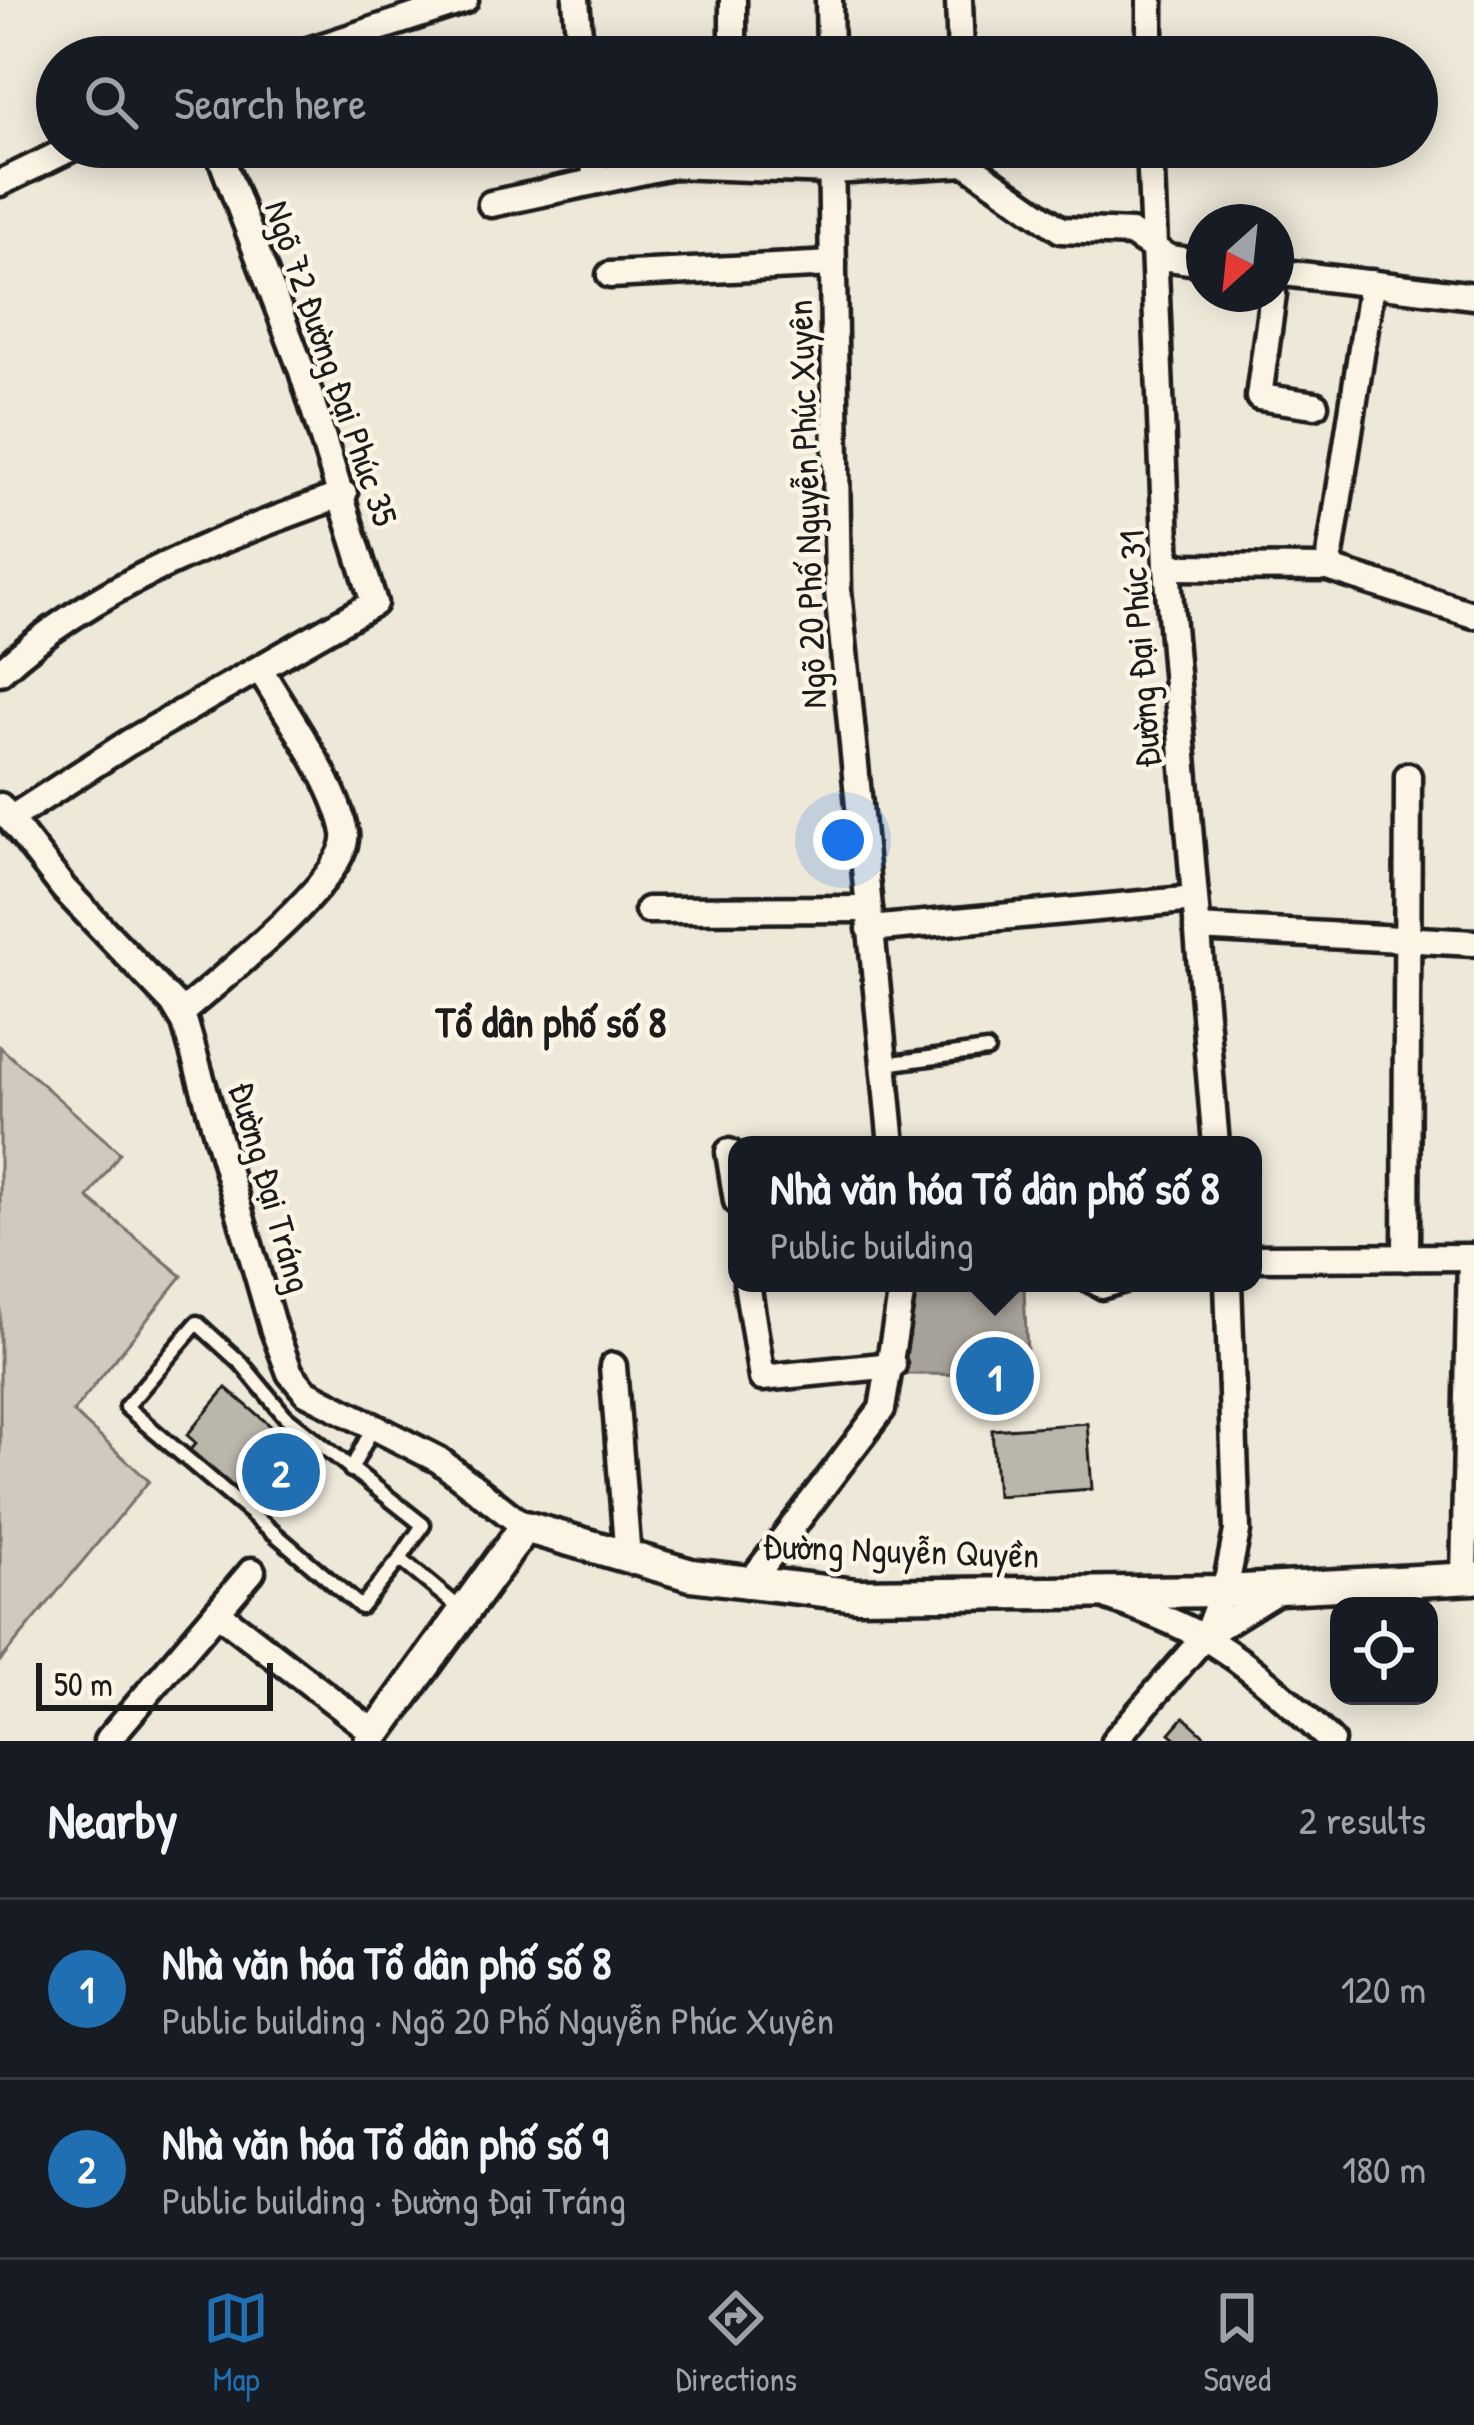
<!DOCTYPE html>
<meta charset="utf-8">
<style>
:root{--surface:#171b24;--page:#242831;--text:#f1f3f6;--muted:#9ea1a6;--line:#363941;--accent:#1f6fb2}
body{margin:0;font-family:"Patrick Hand",sans-serif;background:var(--page);color:var(--text)}
.controls{position:absolute;right:36px;bottom:36px;display:grid;overflow:hidden;border-radius:24px;box-shadow:0 6px 30px #0003}
.controls button{width:108px;height:108px;display:grid;place-items:center;padding:0;border:0;border-bottom:3px solid var(--line);background:var(--surface);color:var(--text);font:60px sans-serif}
.compass{position:absolute;left:1186px;top:204px;width:108px;height:108px;border-radius:50%;background:var(--surface);box-shadow:0 6px 30px #0003;rotate:207deg}
.scale{position:absolute;left:36px;bottom:30px;width:237px;box-sizing:border-box;padding-left:12px;border:6px solid #1c1c1c;border-top:0;font-size:33px;line-height:42px;white-space:nowrap;color:#1c1c1c;-webkit-text-stroke:9px #fcf5e5;paint-order:stroke}
.you{position:absolute;left:843px;top:840px;width:42px;height:42px;margin:-30px;border:9px solid #fff;border-radius:50%;background:#1a73e8;box-shadow:0 0 0 18px #1a73e833}
.badge{display:grid;place-items:center;width:78px;height:78px;border-radius:50%;background:var(--accent);color:#fff;font-size:39px;font-weight:700}
.pin{position:absolute;translate:-50% -50%;border:6px solid #fff;box-shadow:0 3px 12px #0006}
.popup{position:absolute;left:728px;top:1136px;width:534px;height:156px;box-sizing:border-box;display:grid;place-content:center;border-radius:24px;background:var(--surface);filter:drop-shadow(0 3px 9px #0005);font-size:39px;white-space:nowrap;color:var(--muted)}
.popup b{font-size:45px;color:var(--text)}
.popup::after{content:'';position:absolute;left:50%;top:100%;margin-left:-24px;border:24px solid transparent;border-top-color:var(--surface)}
.list{margin:0;padding:0;list-style:none}
h2{display:flex;justify-content:space-between;align-items:center;height:156px;margin:0;padding:0 48px;font-size:51px}
h2 small{font-size:39px;font-weight:400;color:var(--muted)}
.list li{display:grid;grid-template-columns:78px 1fr auto;gap:36px;align-items:center;box-sizing:border-box;height:180px;padding:0 48px;border-top:3px solid var(--line)}
.list b{display:block;font-size:45px;white-space:nowrap}
.list p{margin:0;font-size:39px;white-space:nowrap;color:var(--muted)}
.list em{font-size:39px;font-style:normal;color:var(--muted)}
.icon{flex:none;width:66px;height:66px;fill:none;stroke:currentColor;stroke-width:2;stroke-linecap:round;stroke-linejoin:round}
.map{position:relative;flex:none;width:1474px;height:1741px;overflow:hidden}
.search{position:absolute;background:var(--surface);box-shadow:0 6px 30px #0003;left:36px;right:36px;top:36px;height:132px;display:flex;align-items:center;gap:30px;box-sizing:border-box;padding:0 42px;border-radius:66px;color:var(--muted);font-size:45px}
.sheet{height:516px;background:var(--surface)}
nav{display:flex;justify-content:space-around;align-items:center;box-sizing:border-box;height:168px;border-top:3px solid var(--line);background:var(--surface);font-size:33px;color:var(--muted)}
nav a{display:grid;justify-items:center;gap:6px}
nav .on{color:var(--accent)}
.map>svg:first-child{display:block}
.green{fill:#cfcabd;stroke:#76736c;stroke-width:3}
.water{fill:#a7a299;stroke:#6f6c67;stroke-width:3}
.building{fill:#bab6aa;stroke:#1c1c1c;stroke-width:3}
.lines{fill:none;stroke-linecap:round;stroke-linejoin:round}
.service-casing{stroke:#1c1c1c;stroke-width:21}
.minor-casing{stroke:#1c1c1c;stroke-width:33}
.tertiary-casing{stroke:#1c1c1c;stroke-width:39}
.service{stroke:#fcf5e5;stroke-width:12}
.minor{stroke:#fcf5e5;stroke-width:24}
.tertiary{stroke:#fcf5e5;stroke-width:30}
.labels{text-anchor:middle;stroke-width:9;stroke-linejoin:round;paint-order:stroke}
.street-label{font-size:36px;fill:#1c1c1c;stroke:#fcf5e5}
.quarter-label{font-size:42px;font-weight:bold;fill:#1c1c1c;stroke:#fcf5e5}
</style>
<div class="map">
<svg width="1474" height="1741" viewBox="0 0 1474 1741">
<rect width="100%" height="100%" fill="#eee8d9"/>
<filter id="ink" filterUnits="userSpaceOnUse"><feTurbulence type="fractalNoise" baseFrequency=".00833" numOctaves="2"/><feDisplacementMap in="SourceGraphic" scale="24" xChannelSelector="R" yChannelSelector="G"/><feConvolveMatrix kernelMatrix="1 2 1 2 8 2 1 2 1" color-interpolation-filters="sRGB"/></filter>
<g filter="url(#ink)">
<polygon class="green" points="0,1047 120,1153 88,1198 182,1276 73,1412 149,1481 0,1661"/>
<polygon class="water" points="911,1283 1024,1288 1028,1375 905,1374"/>
<g class="building">
<polygon points="226,1388 319,1467 282,1512 270,1502 260,1514 187,1453 196,1443 187,1435"/>
<polygon points="1087,1423 1092,1489 997,1496 992,1430"/>
<polygon points="1184,1717 1210,1741 1179,1741 1170,1733"/>
</g>
<g class="lines">
<defs>
<g id="service">
<polyline points="885,1064 987,1050"/>
<polyline points="1085,1283 1102,1292 1132,1283"/>
<polyline points="351,1470 373,1427"/>
<polyline points="400,1559 361,1607 126,1407 197,1323 242,1364 285,1416 423,1525 400,1559 463,1611"/>
</g>
<g id="minor">
<polyline points="576,0 581,57"/>
<polyline points="733,0 733,57"/>
<polyline points="829,0 830,57"/>
<polyline points="959,0 961,57"/>
<polyline points="1150,0 1150,57"/>
<polyline points="290,57 465,0"/>
<polyline points="592,147 596,181"/>
<polyline points="831,147 838,590 892,1145"/>
<polyline points="1150,147 1167,567 1216,1145"/>
<polyline points="0,183 74,147"/>
<polyline points="491,204 672,165 832,171 966,163 1061,230 1131,233 1169,258 1204,263"/>
<polyline points="1276,272 1474,296"/>
<polyline points="610,275 833,264"/>
<polyline points="1273,294 1259,397 1315,405"/>
<polyline points="1167,567 1328,568 1474,615"/>
<polyline points="1328,568 1372,283"/>
<path d="M0,672C97,583 222,538 344,494"/>
<polyline points="0,806 64,889 173,1003 185,1023 273,1328 290,1373 306,1392 439,1460 525,1527"/>
<polyline points="10,819 128,743 374,603 302,371 217,147"/>
<polyline points="648,910 869,909"/>
<polyline points="1197,928 1474,943"/>
<polyline points="870,929 1195,899"/>
<path d="M180,1014C215,983 352,877 345,833C336,782 286,714 260,669"/>
<polyline points="729,1152 737,1201"/>
<polyline points="1253,1258 1474,1257"/>
<polyline points="1406,1258 1408,776"/>
<polyline points="747,1283 762,1378 893,1365"/>
<polyline points="613,1366 628,1559"/>
<polyline points="1464,1578 1471,1257"/>
<polyline points="748,1585 882,1409 903,1283"/>
<path d="M1110,1598C1220,1635 1248,1664 1331,1741"/>
<polyline points="217,1612 376,1734"/>
<polyline points="1206,1635 1228,1576 1237,1531 1228,1283"/>
<polyline points="107,1741 252,1571"/>
<polyline points="1114,1741 1206,1635 1282,1588"/>
</g>
<polyline id="tertiary" points="370,1741 525,1527 691,1575 857,1595 1224,1591 1474,1578"/>
</defs>
<use href="#service" class="service-casing"/>
<use href="#minor" class="minor-casing"/>
<use href="#tertiary" class="tertiary-casing"/>
<use href="#service" class="service"/>
<use href="#minor" class="minor"/>
<use href="#tertiary" class="tertiary"/>
</g>
</g>
<g class="labels">
<g class="street-label">
<text transform="translate(332 363) rotate(71)" y="13">Ngõ 72 Đường Đại Phúc 35</text>
<text transform="translate(806 504) rotate(-92)" y="13">Ngõ 20 Phố Nguyễn Phúc Xuyên</text>
<text transform="translate(1139 649) rotate(-94)" y="13">Đường Đại Phúc 31</text>
<text transform="translate(271 1187) rotate(74)" y="13">Đường Đại Tráng</text>
<text transform="translate(901 1550) rotate(2)" y="13">Đường Nguyễn Quyền</text>
</g>
<g class="quarter-label">
<text x="551" y="1037">Tổ dân phố số 8</text>
</g>
</g>
</svg>
<div class="controls">
<button><svg class="icon" aria-label="locate" viewBox="0 0 24 24"><circle cx="12" cy="12" r="6"/><path d="M12 2v4M12 18v4M2 12h4M18 12h4"/></svg></button>
</div>
<svg class="compass" viewBox="-18 -18 36 36"><path d="M0-13l5 13h-10z" fill="#e53935"/><path d="M0 13l5-13h-10z" fill="#9ea1a6"/></svg>
<div class="scale">50 m</div>
<div class="you"></div>
<div class="pin badge" style="left:995px;top:1376px">1</div>
<div class="popup"><b>Nhà văn hóa Tổ dân phố số 8</b>Public building</div>
<div class="pin badge" style="left:281px;top:1472px">2</div>
<div class="search"><svg class="icon" aria-label="search" viewBox="0 0 24 24"><circle cx="10" cy="10" r="6"/><path d="M15 15l6 6"/></svg>Search here</div>
</div>
<section class="sheet">
<h2>Nearby<small>2 results</small></h2>
<ul class="list">
<li><span class="badge">1</span><div><b>Nhà văn hóa Tổ dân phố số 8</b><p>Public building · Ngõ 20 Phố Nguyễn Phúc Xuyên</p></div><em>120 m</em></li>
<li><span class="badge">2</span><div><b>Nhà văn hóa Tổ dân phố số 9</b><p>Public building · Đường Đại Tráng</p></div><em>180 m</em></li>
</ul>
</section>
<nav>
<a class="on"><svg class="icon" aria-label="map" viewBox="0 0 24 24"><path d="M3 6l6-2 6 2 6-2v14l-6 2-6-2-6 2zM9 4v14M15 6v14"/></svg>Map</a>
<a><svg class="icon" aria-label="directions" viewBox="0 0 24 24"><path d="M12 3l9 9-9 9-9-9zM9 14v-3h6M13 9l2 2-2 2"/></svg>Directions</a>
<a><svg class="icon" aria-label="saved" viewBox="0 0 24 24"><path d="M7 4h10v16l-5-4-5 4z"/></svg>Saved</a>
</nav>
